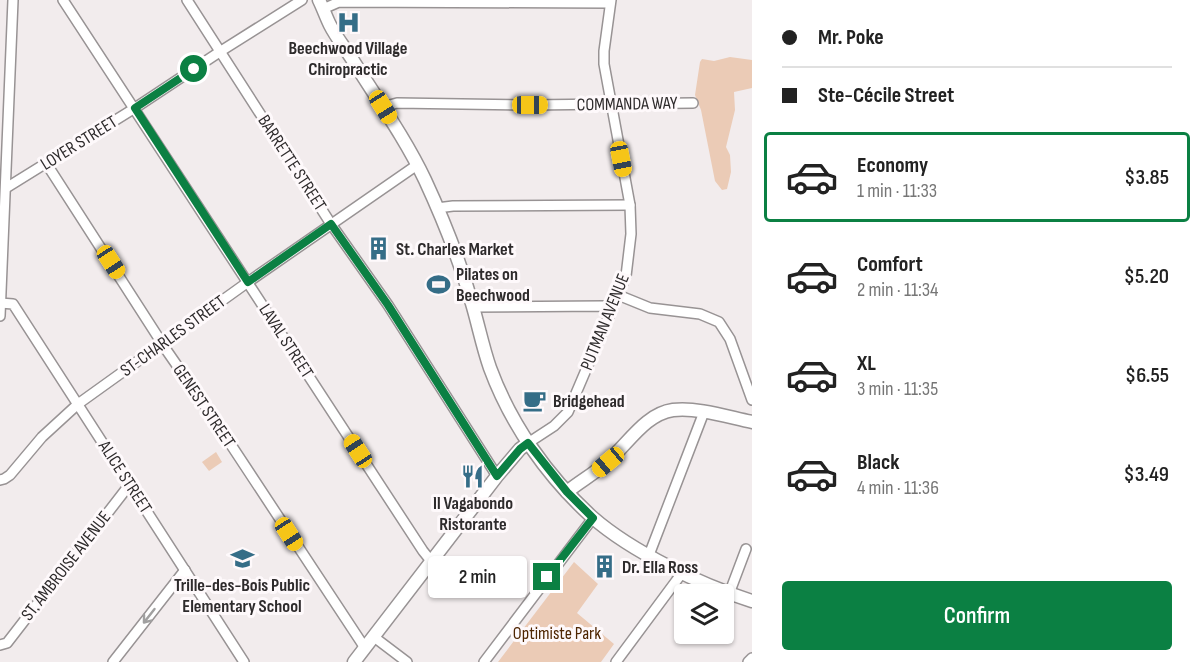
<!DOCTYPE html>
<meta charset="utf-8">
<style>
:root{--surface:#fff;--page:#f6f6f6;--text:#222;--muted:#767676;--line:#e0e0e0;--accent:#0b8043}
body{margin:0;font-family:"Sofia Sans Condensed",sans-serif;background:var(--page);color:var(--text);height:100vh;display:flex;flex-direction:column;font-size:22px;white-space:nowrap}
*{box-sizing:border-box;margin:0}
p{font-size:20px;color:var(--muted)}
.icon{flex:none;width:33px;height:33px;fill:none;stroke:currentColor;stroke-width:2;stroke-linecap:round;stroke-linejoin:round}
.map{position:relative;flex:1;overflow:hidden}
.drawer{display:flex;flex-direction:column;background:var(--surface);width:450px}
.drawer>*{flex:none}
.top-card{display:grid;align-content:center;height:132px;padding:0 30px;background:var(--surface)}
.controls{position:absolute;left:674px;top:584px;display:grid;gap:12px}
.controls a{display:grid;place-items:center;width:60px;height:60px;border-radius:6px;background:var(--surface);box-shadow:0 2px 4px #0004;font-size:30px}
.end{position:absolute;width:27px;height:27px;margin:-14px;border:8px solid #0b8043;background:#fff;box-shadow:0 0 0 3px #fff}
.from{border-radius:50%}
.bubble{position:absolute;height:42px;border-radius:6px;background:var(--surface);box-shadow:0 2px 4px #0004;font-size:20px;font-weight:600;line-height:42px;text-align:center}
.car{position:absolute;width:18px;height:36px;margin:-18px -9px;border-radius:8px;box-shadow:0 0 4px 2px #0007;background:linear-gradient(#f5c518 24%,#345 0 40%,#f5c518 0 76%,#345 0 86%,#f5c518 0)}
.top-card b{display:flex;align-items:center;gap:21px;height:57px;font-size:22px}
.top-card b+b{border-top:2px solid var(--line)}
.top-card i{width:15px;height:15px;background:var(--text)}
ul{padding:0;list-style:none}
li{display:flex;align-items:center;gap:18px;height:90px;margin:0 12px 9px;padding:0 18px;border:3px solid transparent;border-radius:6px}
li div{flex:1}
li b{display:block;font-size:22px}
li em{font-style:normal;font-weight:600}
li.active{border-color:var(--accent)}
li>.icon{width:54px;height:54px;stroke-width:1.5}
.button{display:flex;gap:12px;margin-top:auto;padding:12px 30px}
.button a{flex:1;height:69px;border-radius:6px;background:var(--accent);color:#fff;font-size:24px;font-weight:600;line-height:69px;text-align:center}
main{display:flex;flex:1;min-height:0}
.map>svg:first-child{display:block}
</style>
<main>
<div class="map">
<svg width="752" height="662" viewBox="0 0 752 662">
<rect width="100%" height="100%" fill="#f2eced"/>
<g fill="#ebcbb6">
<path d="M730,57L752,60V88L734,92L735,110L726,147L730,155L731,172L727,189L722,190L715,181L701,110L695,95L700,62L702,59L714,61Z"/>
<path d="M216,452L222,462L209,471L202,462Z"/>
<path d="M574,562L598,584L577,613L614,644L601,662H498Z"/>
</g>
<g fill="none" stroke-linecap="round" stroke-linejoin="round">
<defs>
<g id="street">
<path d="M63,0L423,551L431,561"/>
<path d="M187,0L331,224L388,305L497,476"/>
<path d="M323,9L339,2L610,3"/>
<path d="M383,107L397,103L530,105L693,103"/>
<path d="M46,163L167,351L212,416L365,648"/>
<path d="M6,188L135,108L221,51L302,0"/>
<path d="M437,208L453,206L630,205"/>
<path d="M618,295L650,308L700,314L719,322L730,339L752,400"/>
<path d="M0,303L13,304L244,662"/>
<path d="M473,307L604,306L611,309"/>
<path d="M0,316L13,0"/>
<path d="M528,443L554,426L568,412L626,276L631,234L630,205L604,64V51L611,0"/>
<path d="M0,480L4,479L10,475L42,437L78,404L248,282L417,165"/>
<path d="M649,555L704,412"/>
<path d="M729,594L746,549"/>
<path d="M374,637L407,662"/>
<path d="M0,645L7,643L130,484"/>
<path d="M113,662L185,570"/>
<path d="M484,662L593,518"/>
<path d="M616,662L682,573"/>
<path d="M748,662L752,658"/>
</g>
<g id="secondary">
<path d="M319,0C323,8 326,17 330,25C336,37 345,48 352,59C377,99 405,138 425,180C444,221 461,264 473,307C479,328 483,348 490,368C511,425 548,477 592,517C632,552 701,585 752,601"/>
<path d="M567,492C580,481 596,473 608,461C628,444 645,414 673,410C697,407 728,417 752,422"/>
<path d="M354,662L497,476L520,449L528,443"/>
</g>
</defs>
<use href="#street" stroke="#989394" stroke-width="12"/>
<use href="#secondary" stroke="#989394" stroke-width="15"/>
<use href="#street" stroke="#fff" stroke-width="9"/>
<use href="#secondary" stroke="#fff" stroke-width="12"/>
</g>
<defs><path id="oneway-shaft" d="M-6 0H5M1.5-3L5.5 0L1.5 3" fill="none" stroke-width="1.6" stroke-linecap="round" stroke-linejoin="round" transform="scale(1.5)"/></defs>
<use stroke="#a1a0a0" href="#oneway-shaft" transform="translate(149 616) rotate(128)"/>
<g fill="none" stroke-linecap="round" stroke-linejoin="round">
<path stroke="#0b8043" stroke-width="8" d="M194,69L135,108L248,282L331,224L388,305L497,476L520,449L528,443L567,492L593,518L547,577"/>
</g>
<defs>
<symbol id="hospital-bare" viewBox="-9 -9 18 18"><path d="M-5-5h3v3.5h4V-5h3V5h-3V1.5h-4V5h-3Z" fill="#356d87" stroke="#fef9fb" stroke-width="2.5" paint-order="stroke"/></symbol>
<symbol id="building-bare" viewBox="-9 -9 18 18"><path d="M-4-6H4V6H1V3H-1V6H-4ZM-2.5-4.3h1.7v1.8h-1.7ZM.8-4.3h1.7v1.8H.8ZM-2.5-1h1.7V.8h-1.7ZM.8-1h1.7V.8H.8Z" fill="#356d87" stroke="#fef9fb" stroke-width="2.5" paint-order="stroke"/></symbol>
<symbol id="stadium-bare" viewBox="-9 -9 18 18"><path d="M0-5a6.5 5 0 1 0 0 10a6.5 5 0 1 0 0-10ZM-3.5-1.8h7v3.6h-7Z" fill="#356d87" stroke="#fef9fb" stroke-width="2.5" paint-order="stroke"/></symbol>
<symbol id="cafe-bare" viewBox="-9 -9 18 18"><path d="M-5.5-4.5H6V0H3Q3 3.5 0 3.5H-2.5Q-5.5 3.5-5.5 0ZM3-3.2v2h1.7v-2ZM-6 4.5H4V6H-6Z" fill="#356d87" stroke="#fef9fb" stroke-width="2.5" paint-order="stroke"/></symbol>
<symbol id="restaurant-bare" viewBox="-9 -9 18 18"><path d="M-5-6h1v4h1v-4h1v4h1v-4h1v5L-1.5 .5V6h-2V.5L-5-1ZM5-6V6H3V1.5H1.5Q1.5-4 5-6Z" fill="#356d87" stroke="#fef9fb" stroke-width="2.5" paint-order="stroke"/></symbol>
<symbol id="school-bare" viewBox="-9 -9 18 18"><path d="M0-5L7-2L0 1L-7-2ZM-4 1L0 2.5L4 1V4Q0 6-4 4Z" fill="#356d87" stroke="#fef9fb" stroke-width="2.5" paint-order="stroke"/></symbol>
</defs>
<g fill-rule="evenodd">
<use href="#hospital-bare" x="332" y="6" width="33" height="33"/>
<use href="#building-bare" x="362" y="232" width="33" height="33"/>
<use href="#stadium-bare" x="422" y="268" width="33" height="33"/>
<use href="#cafe-bare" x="518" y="384" width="33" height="33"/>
<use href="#restaurant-bare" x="456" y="460" width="33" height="33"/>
<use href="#school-bare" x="226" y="542" width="33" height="33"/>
<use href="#building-bare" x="588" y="550" width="33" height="33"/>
</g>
<g text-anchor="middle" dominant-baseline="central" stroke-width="6" stroke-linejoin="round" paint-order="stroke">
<g font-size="18" font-weight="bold" fill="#2e2b2c" stroke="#fef9fb" text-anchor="start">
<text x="348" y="48" text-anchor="middle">Beechwood Village<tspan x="348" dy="21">Chiropractic</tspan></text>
<text x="396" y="249">St. Charles Market</text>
<text x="456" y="274">Pilates on<tspan x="456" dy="21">Beechwood</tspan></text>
<text x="553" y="401">Bridgehead</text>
<text x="473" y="503" text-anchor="middle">Il Vagabondo<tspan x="473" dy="21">Ristorante</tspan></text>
<text x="622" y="567">Dr. Ella Ross</text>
<text x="242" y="585" text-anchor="middle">Trille-des-Bois Public<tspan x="242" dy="21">Elementary School</tspan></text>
</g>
<g font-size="18" fill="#2e2b2c" stroke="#fef9fb">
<text transform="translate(627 104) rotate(-1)">COMMANDA WAY</text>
<text transform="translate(79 143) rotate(-32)">LOYER STREET</text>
<text transform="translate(292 163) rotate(57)">BARRETTE STREET</text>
<text transform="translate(605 322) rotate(-68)">PUTMAN AVENUE</text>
<text transform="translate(173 336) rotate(-36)">ST-CHARLES STREET</text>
<text transform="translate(286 341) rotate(57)">LAVAL STREET</text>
<text transform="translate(204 406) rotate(56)">GENEST STREET</text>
<text transform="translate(125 477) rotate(57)">ALICE STREET</text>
<text transform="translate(66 566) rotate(-52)">ST. AMBROISE AVENUE</text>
</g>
<g font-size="18" fill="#4e2501" stroke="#fef9fb">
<text x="557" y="633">Optimiste Park</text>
</g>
</g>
</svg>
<div class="controls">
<a><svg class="icon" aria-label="layers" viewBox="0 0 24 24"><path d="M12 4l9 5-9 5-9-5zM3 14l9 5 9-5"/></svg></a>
</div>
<i class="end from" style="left:194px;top:69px"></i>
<i class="end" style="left:547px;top:577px"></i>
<div class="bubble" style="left:428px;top:556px;width:99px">2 min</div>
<i class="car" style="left:530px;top:105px;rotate:90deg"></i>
<i class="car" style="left:383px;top:107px;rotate:148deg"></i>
<i class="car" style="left:621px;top:159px;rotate:169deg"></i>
<i class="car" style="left:111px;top:262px;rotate:147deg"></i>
<i class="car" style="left:358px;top:451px;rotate:327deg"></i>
<i class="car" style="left:608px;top:462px;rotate:230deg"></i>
<i class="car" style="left:289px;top:534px;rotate:147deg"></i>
</div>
<section class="drawer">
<div class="top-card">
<b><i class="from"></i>Mr. Poke</b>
<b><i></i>Ste-Cécile Street</b>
</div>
<ul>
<li class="active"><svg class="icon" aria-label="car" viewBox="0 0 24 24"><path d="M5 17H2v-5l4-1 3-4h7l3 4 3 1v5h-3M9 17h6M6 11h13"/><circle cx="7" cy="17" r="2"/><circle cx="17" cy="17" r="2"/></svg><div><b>Economy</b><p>1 min · 11:33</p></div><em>$3.85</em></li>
<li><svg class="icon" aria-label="car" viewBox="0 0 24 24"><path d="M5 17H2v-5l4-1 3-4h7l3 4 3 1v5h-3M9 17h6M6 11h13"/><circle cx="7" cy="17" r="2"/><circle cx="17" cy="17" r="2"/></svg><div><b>Comfort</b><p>2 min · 11:34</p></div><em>$5.20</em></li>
<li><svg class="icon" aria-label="car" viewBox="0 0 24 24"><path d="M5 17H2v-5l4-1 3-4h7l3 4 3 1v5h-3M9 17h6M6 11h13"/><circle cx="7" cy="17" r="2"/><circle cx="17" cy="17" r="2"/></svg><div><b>XL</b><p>3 min · 11:35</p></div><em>$6.55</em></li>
<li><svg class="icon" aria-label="car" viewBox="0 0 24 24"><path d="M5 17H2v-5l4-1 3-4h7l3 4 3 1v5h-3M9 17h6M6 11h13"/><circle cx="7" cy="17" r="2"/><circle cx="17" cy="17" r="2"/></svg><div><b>Black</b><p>4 min · 11:36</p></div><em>$3.49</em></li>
</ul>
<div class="button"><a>Confirm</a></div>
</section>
</main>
